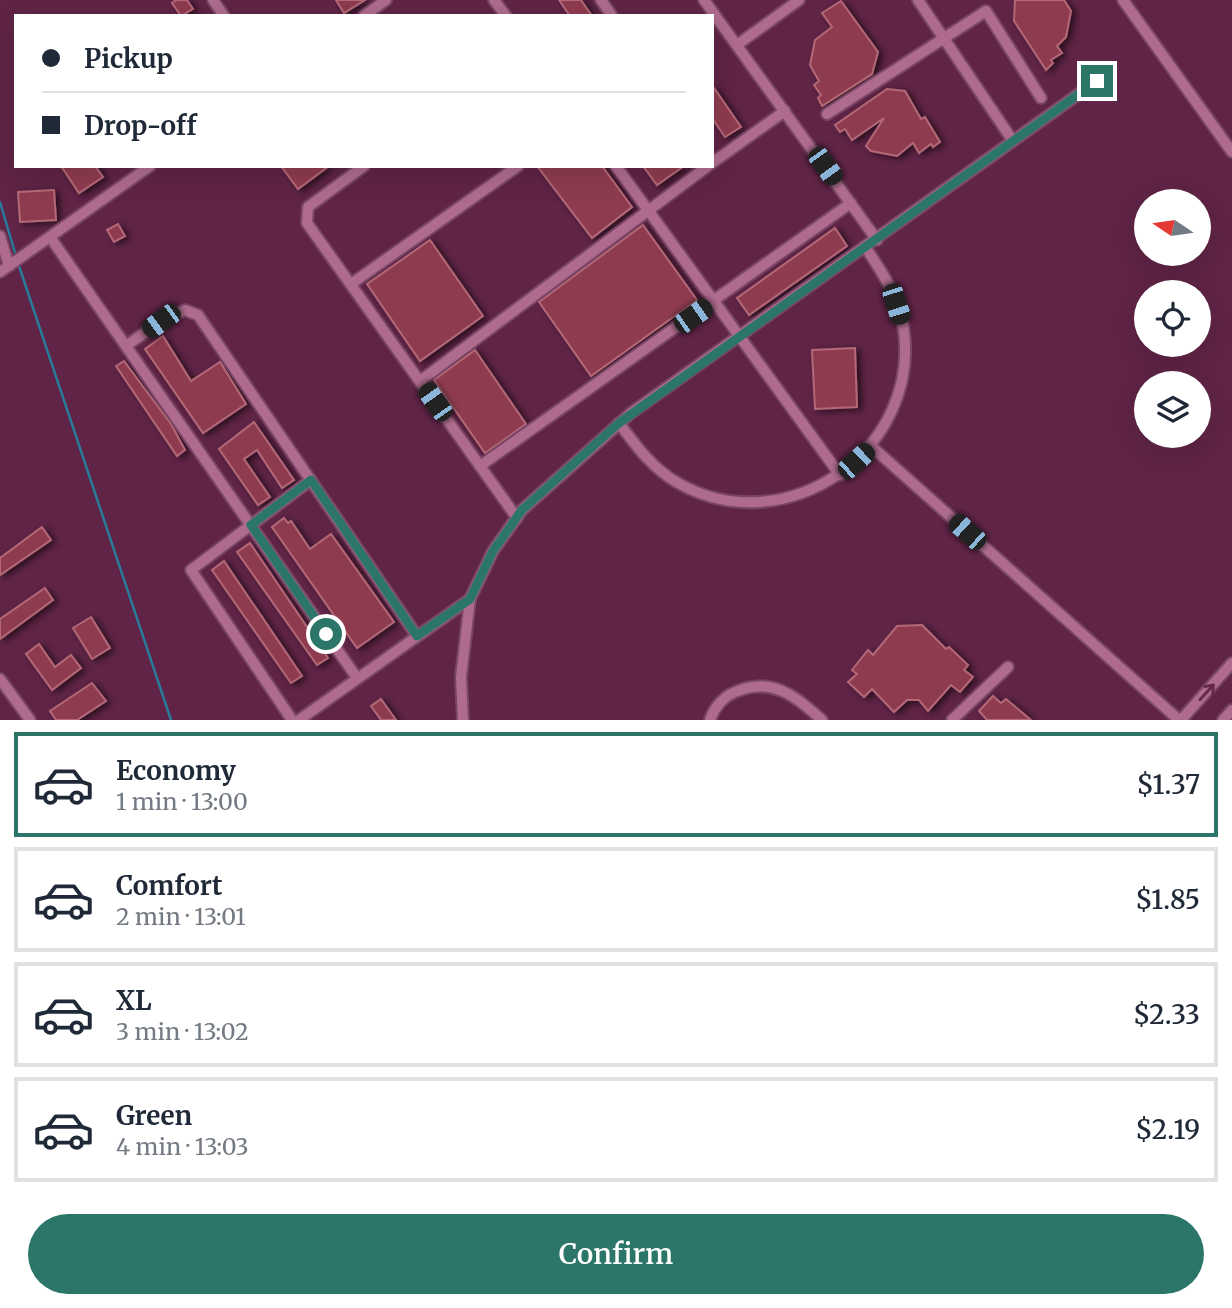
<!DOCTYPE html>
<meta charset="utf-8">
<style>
:root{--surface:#fff;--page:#f2f2f3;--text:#1f2937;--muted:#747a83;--line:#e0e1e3;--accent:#2b7668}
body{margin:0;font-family:Merriweather,serif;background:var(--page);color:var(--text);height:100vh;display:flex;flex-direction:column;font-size:26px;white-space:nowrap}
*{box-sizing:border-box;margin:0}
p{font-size:23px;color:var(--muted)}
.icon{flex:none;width:38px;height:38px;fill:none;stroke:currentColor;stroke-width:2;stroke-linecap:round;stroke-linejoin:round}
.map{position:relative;height:720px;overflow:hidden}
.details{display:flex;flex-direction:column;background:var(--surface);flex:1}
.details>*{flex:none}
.guide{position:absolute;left:14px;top:14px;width:700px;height:154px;border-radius:0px;box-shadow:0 7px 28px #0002;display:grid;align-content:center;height:154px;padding:0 28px;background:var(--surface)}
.needle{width:46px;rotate:283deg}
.buttons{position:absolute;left:1134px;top:189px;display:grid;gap:14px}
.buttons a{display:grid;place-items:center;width:77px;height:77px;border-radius:50%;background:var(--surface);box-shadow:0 7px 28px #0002;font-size:35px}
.end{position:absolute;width:32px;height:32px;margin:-16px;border:9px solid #2b7668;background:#fff;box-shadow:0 0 0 4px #fff}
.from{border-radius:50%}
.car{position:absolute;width:21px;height:42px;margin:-21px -10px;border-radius:9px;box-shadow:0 0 5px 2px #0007;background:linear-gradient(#222 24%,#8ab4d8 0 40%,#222 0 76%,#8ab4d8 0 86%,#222 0)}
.guide b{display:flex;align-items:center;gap:24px;height:66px;font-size:26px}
.guide b+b{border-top:2px solid var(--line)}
.guide i{width:18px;height:18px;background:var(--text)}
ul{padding:12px 0 0;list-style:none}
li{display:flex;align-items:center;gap:21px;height:105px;margin:0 14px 10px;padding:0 14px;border:4px solid var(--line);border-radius:0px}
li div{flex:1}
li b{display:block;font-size:26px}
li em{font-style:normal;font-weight:600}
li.on{border-color:var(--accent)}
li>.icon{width:63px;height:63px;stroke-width:1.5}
.primary-button{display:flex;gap:14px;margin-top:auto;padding:14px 28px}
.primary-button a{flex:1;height:80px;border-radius:42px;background:var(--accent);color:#fff;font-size:28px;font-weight:600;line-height:80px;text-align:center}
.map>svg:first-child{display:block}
</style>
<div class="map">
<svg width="1232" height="720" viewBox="0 0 1232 720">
<defs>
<filter id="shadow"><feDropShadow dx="4" dy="2" stdDeviation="3.5" flood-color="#0009"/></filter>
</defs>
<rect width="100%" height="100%" fill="#602446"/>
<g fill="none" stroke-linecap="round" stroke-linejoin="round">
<g stroke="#287a9a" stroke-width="2.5">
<path d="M0,202L16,256"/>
<path d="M18,263L171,720"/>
</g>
</g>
<g fill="#8e3b4f" stroke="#b36877" stroke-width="2" filter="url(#shadow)">
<path d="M176,0H187L193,9L181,16L172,3Z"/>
<path d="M336,0H365L344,13Z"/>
<path d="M559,0H581L592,16H570Z"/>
<path d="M1015,0H1064L1071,11L1066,37L1057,46L1062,53L1051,60L1053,63L1046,70L1014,21Z"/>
<path d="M841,1L878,52L872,74L822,106L818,98L821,95L814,85L819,81L810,65L815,40L832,27L822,13Z"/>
<path d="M712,85L741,127L725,137L712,118Z"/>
<path d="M887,89L905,91L921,119L925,117L940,142L933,147L931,144L919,153L913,143L897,156L871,151L866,146L884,118L852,140L845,129L840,132L835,125Z"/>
<path d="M61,166H95L103,177L79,193Z"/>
<path d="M281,166H329L298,189Z"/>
<path d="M537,166H602L632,207L592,238Z"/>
<path d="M643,166H684L657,185Z"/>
<path d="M54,190L56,220L20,222L18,192Z"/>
<path d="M118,224L125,236L114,242L107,230Z"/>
<path d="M643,225L697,300L591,376L539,302Z"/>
<path d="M835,228L847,246L749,315L737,298Z"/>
<path d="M430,240L483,316L420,361L367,284Z"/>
<path d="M163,336L191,381L220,362L246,404L203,433L145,349Z"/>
<path d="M855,348L857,407L815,409L812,350Z"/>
<path d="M475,350L526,424L485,453L434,380Z"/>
<path d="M124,361L171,424L185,450L177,456L116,366Z"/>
<path d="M254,422L294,480L282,488L257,450L244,459L270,497L258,505L219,449Z"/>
<path d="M284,518L288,523L291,521L310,549L331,534L394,622L357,648L272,527Z"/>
<path d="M42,527L51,540L0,575V558Z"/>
<path d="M250,543L328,658L317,665L237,552Z"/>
<path d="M224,561L302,676L291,683L212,570Z"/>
<path d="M45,588L53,600L0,639V619Z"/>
<path d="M91,617L110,648L92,659L73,628Z"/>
<path d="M922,625L946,649L949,647L968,665L964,670L973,677L960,692L951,685L928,711L919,700H907L894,712L872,689L864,697L848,682L857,674L852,670L868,650L873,655L897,626Z"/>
<path d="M39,644L55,667L71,655L81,668L52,690L26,654Z"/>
<path d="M92,683L106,701L77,720H56L50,711Z"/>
<path d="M993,696L1001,703L1006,699L1031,720H987L979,711Z"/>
<path d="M381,699L396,720H381L371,706Z"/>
</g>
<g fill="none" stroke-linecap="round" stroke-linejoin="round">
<defs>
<g id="minor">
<path d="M213,0L224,16"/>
<path d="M494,0L506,16"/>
<path d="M601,0L612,16"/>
<path d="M704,0L877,240"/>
<path d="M918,0L1013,141"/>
<path d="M1123,0L1232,152"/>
<path d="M364,16L386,0"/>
<path d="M737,45L799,0"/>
<path d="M827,114L986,11L1041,98"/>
<path d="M712,163L785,111"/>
<path d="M364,166L308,207L307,223L517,518"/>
<path d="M616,166L840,475"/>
<path d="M0,236L9,266"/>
<path d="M50,237L357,678"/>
<path d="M0,272L150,166"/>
<path d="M351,284L518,166"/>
<path d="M126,346L161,321L185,310L198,315L417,636"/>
<path d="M420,381L708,166"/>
<path d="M619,423C636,446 653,469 678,483C787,545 924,448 903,325C898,296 882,272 866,248"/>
<path d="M871,446L1179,720"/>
<path d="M480,466L851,203"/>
<path d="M0,679L30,720"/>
<path d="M292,720L191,570L311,480"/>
<path d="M299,720L470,599"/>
<path d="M463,720L461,677L470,599L493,551L522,510L631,413L1097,81"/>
<path d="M710,720C714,708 723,697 735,692C772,676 795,696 822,720"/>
<path d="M952,720L1008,667"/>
<path d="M1181,720L1232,663"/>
<path d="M1223,720L1232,710"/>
</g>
</defs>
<use href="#minor" stroke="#794564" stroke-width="14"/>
<use href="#minor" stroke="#ae6b8e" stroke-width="10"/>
</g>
<defs><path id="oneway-shaft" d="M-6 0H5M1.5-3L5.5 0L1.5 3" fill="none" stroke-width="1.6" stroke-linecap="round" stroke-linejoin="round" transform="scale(1.75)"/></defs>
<use stroke="#64284a" href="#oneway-shaft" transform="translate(1207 692) rotate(-48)"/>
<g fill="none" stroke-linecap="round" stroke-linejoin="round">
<path stroke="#2b7668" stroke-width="9" d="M326,634L251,525L311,480L417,636L470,599L493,551L522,510L619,423L1097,81"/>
</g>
</svg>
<div class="buttons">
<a><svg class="needle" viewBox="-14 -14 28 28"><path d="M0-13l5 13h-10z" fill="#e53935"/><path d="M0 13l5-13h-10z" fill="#747a83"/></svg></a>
<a><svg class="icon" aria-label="locate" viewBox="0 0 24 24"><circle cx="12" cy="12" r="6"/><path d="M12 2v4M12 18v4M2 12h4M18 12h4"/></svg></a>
<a><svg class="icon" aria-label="layers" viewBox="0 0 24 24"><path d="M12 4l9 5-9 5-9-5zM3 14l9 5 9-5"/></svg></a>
</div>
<i class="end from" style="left:326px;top:634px"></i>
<i class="end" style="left:1097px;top:81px"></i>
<i class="car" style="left:825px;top:166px;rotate:144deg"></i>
<i class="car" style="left:896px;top:304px;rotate:162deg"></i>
<i class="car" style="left:693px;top:316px;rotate:55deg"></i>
<i class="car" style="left:161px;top:321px;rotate:234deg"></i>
<i class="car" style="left:435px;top:402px;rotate:325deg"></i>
<i class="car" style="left:856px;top:461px;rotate:47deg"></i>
<i class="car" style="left:967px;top:532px;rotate:312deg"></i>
<div class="guide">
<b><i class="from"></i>Pickup</b>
<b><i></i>Drop-off</b>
</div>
</div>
<section class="details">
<ul>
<li class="on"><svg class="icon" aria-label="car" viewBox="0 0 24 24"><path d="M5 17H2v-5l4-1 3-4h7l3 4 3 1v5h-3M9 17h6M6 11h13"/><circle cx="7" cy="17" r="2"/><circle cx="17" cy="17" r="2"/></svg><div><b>Economy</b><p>1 min · 13:00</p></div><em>$1.37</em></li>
<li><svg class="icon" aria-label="car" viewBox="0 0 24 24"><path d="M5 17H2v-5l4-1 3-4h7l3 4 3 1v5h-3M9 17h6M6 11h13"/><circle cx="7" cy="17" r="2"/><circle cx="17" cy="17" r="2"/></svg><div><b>Comfort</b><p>2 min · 13:01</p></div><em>$1.85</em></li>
<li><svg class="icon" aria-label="car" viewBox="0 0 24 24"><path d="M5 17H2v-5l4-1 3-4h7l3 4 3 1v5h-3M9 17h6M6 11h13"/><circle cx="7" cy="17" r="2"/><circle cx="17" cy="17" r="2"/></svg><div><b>XL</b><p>3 min · 13:02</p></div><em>$2.33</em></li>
<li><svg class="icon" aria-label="car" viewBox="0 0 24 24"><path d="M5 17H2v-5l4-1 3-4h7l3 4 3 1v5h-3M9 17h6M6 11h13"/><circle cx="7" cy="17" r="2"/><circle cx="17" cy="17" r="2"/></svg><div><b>Green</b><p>4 min · 13:03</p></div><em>$2.19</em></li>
</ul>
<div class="primary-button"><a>Confirm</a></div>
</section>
